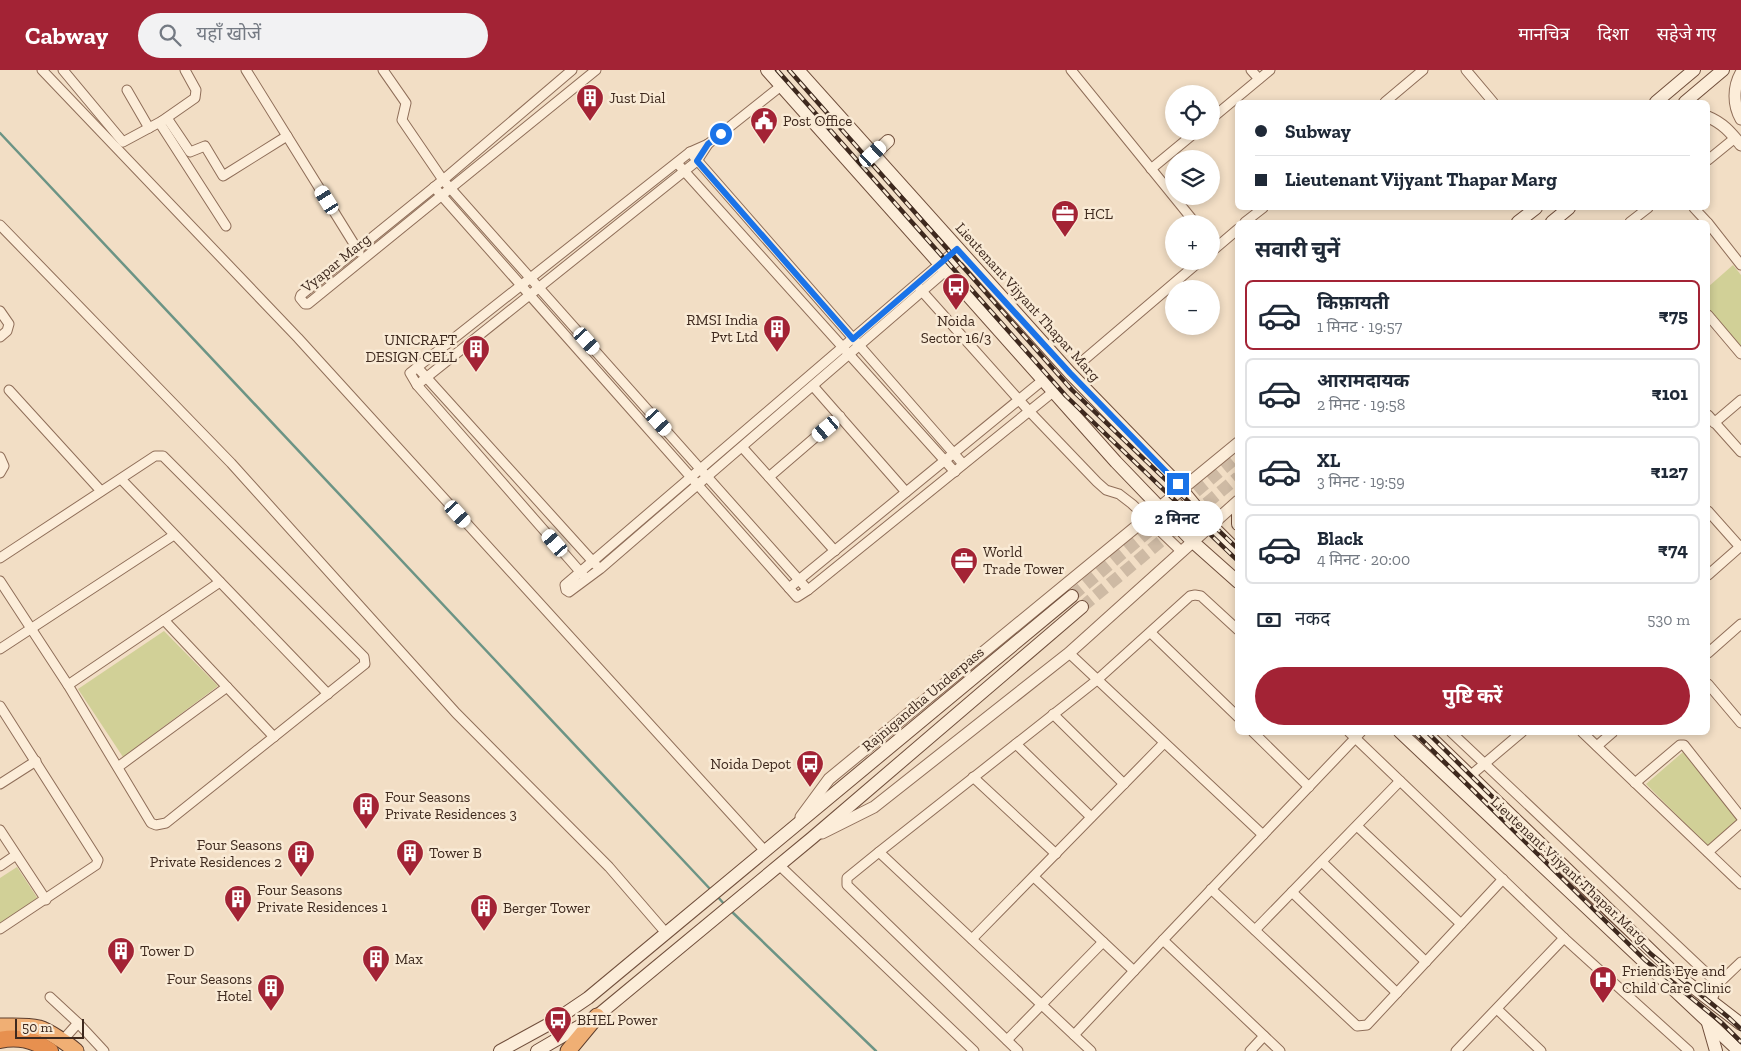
<!DOCTYPE html>
<html lang="hi">
<meta charset="utf-8">
<style>
:root{--surface:#fff;--page:#f2f2f3;--text:#1f2937;--muted:#747a83;--line:#e0e1e3;--accent:#a32335}
body{margin:0;font-family:"Zilla Slab","Noto Sans Devanagari",serif;background:var(--page);color:var(--text);height:100vh;display:flex;flex-direction:column;font-size:19px;white-space:nowrap}
*{box-sizing:border-box;margin:0}
p{font-size:16px;color:var(--muted)}
.icon{flex:none;width:28px;height:28px;fill:none;stroke:currentColor;stroke-width:2;stroke-linecap:round;stroke-linejoin:round}
.map{position:relative;flex:1;overflow:hidden}
.drawer{position:absolute;left:1235px;top:150px;width:475px;height:515px;display:flex;flex-direction:column;background:var(--surface);border-radius:8px;box-shadow:0 2px 8px #0003}
.drawer>*{flex:none}
.top-card{position:absolute;left:1235px;top:30px;width:475px;height:110px;border-radius:8px;box-shadow:0 2px 8px #0003;display:grid;align-content:center;height:110px;padding:0 20px;background:var(--surface)}
.tools{position:absolute;left:1165px;top:15px;display:grid;gap:10px}
.tools a{display:grid;place-items:center;width:55px;height:55px;border-radius:50%;background:var(--surface);box-shadow:0 2px 8px #0003;font-size:25px}
.scale{position:absolute;left:15px;bottom:12px;width:69px;box-sizing:border-box;padding-left:5px;border:2px solid #3e291e;border-top:0;font-size:14px;line-height:18px;white-space:nowrap;color:#3e291e;-webkit-text-stroke:4px #f9ead5;paint-order:stroke}
.end{position:absolute;width:22px;height:22px;margin:-11px;border:6px solid #1a73e8;background:#fff;box-shadow:0 0 0 2px #fff}
.from{border-radius:50%}
.bubble{position:absolute;height:35px;border-radius:18px;background:var(--surface);box-shadow:0 2px 8px #0003;font-size:16px;font-weight:700;line-height:35px;text-align:center}
.car{position:absolute;width:15px;height:30px;margin:-15px -8px;border-radius:6px;box-shadow:0 0 4px 1px #0007;background:linear-gradient(#fff 24%,#345 0 40%,#fff 0 76%,#345 0 86%,#fff 0)}
.top-card b{display:flex;align-items:center;gap:18px;height:48px;font-size:19px}
.top-card b+b{border-top:1px solid var(--line)}
.top-card i{width:12px;height:12px;background:var(--text)}
ul{padding:0;list-style:none}
li{display:flex;align-items:center;gap:15px;height:70px;margin:0 10px 8px;padding:0 10px;border:2px solid var(--line);border-radius:8px}
li div{flex:1}
li b{display:block;font-size:19px}
li em{font-style:normal;font-weight:700}
li.on{border-color:var(--accent)}
li>.icon{width:45px;height:45px;stroke-width:1.5}
h2{padding:0 20px;font-size:22px;line-height:60px}
.pay{display:flex;align-items:center;gap:12px;height:55px;padding:0 20px;font-size:19px}
.pay p{margin-inline-start:auto}
.primary-button{display:flex;gap:10px;margin-top:auto;padding:10px 20px}
.primary-button a{flex:1;height:58px;border-radius:30px;background:var(--accent);color:#fff;font-size:20px;font-weight:700;line-height:58px;text-align:center}
header{display:flex;align-items:center;gap:30px;box-sizing:border-box;height:70px;padding:0 25px;background:var(--accent);color:#fff}
header strong{font-size:24px}
nav{display:flex;gap:28px;margin-inline-start:auto;font-size:18px}
.search{width:350px;height:45px;background:var(--page);display:flex;align-items:center;gap:12px;box-sizing:border-box;padding:0 18px;border-radius:28px;color:var(--muted);font-size:19px}
.map>svg:first-child{display:block}
</style>
<header>
<strong>Cabway</strong>
<div class="search"><svg class="icon" aria-label="search" viewBox="0 0 24 24"><circle cx="10" cy="10" r="6"/><path d="M15 15l6 6"/></svg>यहाँ खोजें</div>
<nav><a>मानचित्र</a><a>दिशा</a><a>सहेजे गए</a></nav>
</header>
<div class="map">
<svg width="1741" height="981" viewBox="0 0 1741 981">
<rect width="100%" height="100%" fill="#f2dec5"/>
<g fill="#d1d097">
<path d="M1733,195L1741,205V278L1708,238V217Z"/>
<path d="M164,561L218,616L123,687L78,619Z"/>
<path d="M1683,682L1740,752L1709,778L1646,714Z"/>
<path d="M17,797L38,829L0,854V808Z"/>
</g>
<g fill="none" stroke-linecap="round" stroke-linejoin="round">
<g stroke="#6c9485" stroke-width="2.5">
<path d="M0,63L711,820"/>
<path d="M717,826L725,835"/>
<path d="M730,840L876,981"/>
</g>
<g stroke="#cebaa4" stroke-width="12" stroke-dasharray="12 6" stroke-linecap="butt">
<path d="M1072,526L1238,386"/>
<path d="M1082,537L1238,407"/>
</g>
<defs>
<g id="minor">
<path d="M42,0L298,268L765,781"/>
<path d="M63,0L123,72L162,51"/>
<path d="M185,0L196,20L195,28L162,51L161,55L226,156"/>
<path d="M246,0L359,182"/>
<path d="M383,0L406,33L402,50L443,110L808,520"/>
<path d="M572,0L443,110L301,225L300,228L305,234H308L596,0"/>
<path d="M1071,0L1196,154"/>
<path d="M1251,0L1259,9"/>
<path d="M1466,0L1493,32"/>
<path d="M127,20L149,58"/>
<path d="M1385,32L1423,0"/>
<path d="M167,48L190,82L205,76L223,106L287,66"/>
<path d="M1211,49L1270,0"/>
<path d="M690,82L963,394"/>
<path d="M1708,90L1735,68"/>
<path d="M677,93L955,402"/>
<path d="M1151,99L1197,61"/>
<path d="M434,117L797,527L808,520L1053,322"/>
<path d="M1694,138L1707,152"/>
<path d="M1245,152L1263,138"/>
<path d="M1630,152L1648,138"/>
<path d="M1708,153L1741,195"/>
<path d="M0,155L231,393L456,643L609,797L666,863"/>
<path d="M957,179L565,515L566,520L569,522L600,499L964,185"/>
<path d="M1211,182L1238,159"/>
<path d="M920,219L1029,341L1097,412L1106,420L1119,424L1132,434L1182,482"/>
<path d="M0,241L9,254L7,261L0,267"/>
<path d="M1708,245L1741,284"/>
<path d="M1085,289L1200,191"/>
<path d="M417,297L596,495"/>
<path d="M417,315L697,91L708,74"/>
<path d="M813,316L906,422"/>
<path d="M9,320L101,421"/>
<path d="M1708,345L1741,382"/>
<path d="M1714,353L1741,330"/>
<path d="M742,377L835,481"/>
<path d="M0,387L4,396L0,403"/>
<path d="M769,407L840,346"/>
<path d="M121,409L328,624"/>
<path d="M1708,441L1740,477"/>
<path d="M0,488L155,386H163L364,587L365,594L166,753L156,755L151,753L68,615L0,511"/>
<path d="M583,505L417,315L410,303L690,82L708,74L781,16"/>
<path d="M1708,505L1741,476"/>
<path d="M789,518L1043,310"/>
<path d="M164,550L274,667"/>
<path d="M1151,563L1238,647"/>
<path d="M0,579L174,465"/>
<path d="M1069,583L1263,765"/>
<path d="M1708,583L1741,554"/>
<path d="M1708,614L1741,653"/>
<path d="M68,615L220,512"/>
<path d="M0,636L98,790L96,795L0,859"/>
<path d="M1053,644L1124,714"/>
<path d="M1253,662L1309,717"/>
<path d="M1349,662L1564,868L1689,981"/>
<path d="M1451,662L1718,914L1712,930"/>
<path d="M1582,662L1741,814"/>
<path d="M1016,674L1091,747"/>
<path d="M1597,676L1613,662"/>
<path d="M118,697L227,617"/>
<path d="M1470,706L1522,662"/>
<path d="M973,707L1056,784"/>
<path d="M1635,713L1680,675H1684L1741,747"/>
<path d="M0,714L36,691"/>
<path d="M1357,756L1461,854"/>
<path d="M0,760L46,830"/>
<path d="M879,782L1091,981"/>
<path d="M1708,782L1741,753"/>
<path d="M1322,792L1426,892"/>
<path d="M779,795L974,981"/>
<path d="M0,796L16,785"/>
<path d="M1034,807L1134,901"/>
<path d="M1211,819L1357,956L1367,955L1503,809"/>
<path d="M1292,822L1397,923"/>
<path d="M1255,860L1400,711"/>
<path d="M972,869L1164,673"/>
<path d="M1163,870L1280,981"/>
<path d="M1718,914L1741,892"/>
<path d="M50,927L78,953"/>
<path d="M1497,939L1541,981"/>
<path d="M1074,965L1163,870L1361,662"/>
<path d="M1007,970L1103,872"/>
<path d="M62,971L78,953L104,981"/>
<path d="M1018,981L847,815V808L879,782L1097,610L1190,526L1195,525L1201,526L1238,560"/>
<path d="M1250,981L1264,966"/>
<path d="M1456,981L1564,868"/>
</g>
<g id="tertiary">
<path d="M1741,3C1733,17 1733,35 1741,49"/>
<path d="M1708,47C1723,53 1731,63 1741,75"/>
<path d="M801,747L829,709L1238,373"/>
<path d="M822,763L874,737L1069,583L1238,431"/>
</g>
<g id="secondary">
<path d="M767,0L1116,392L1193,472L1238,512"/>
<path d="M798,0L1070,303L1173,409L1211,455L1238,482"/>
<path d="M1656,32L1694,0"/>
<path d="M1685,32L1723,0"/>
<path d="M873,85L888,71"/>
<path d="M1518,152L1536,138"/>
<path d="M1552,152L1569,138"/>
<path d="M1238,438V454"/>
<path d="M1400,662L1739,981"/>
<path d="M1425,662L1672,901L1741,954"/>
<path d="M1708,953L1716,981"/>
<path d="M500,981L551,953L588,928L1072,526"/>
<path d="M537,981L597,946L812,768L1082,537"/>
</g>
<g id="trunk">
<path d="M0,956C13,956 27,955 39,958C49,961 68,974 76,981"/>
<path d="M568,981L597,946"/>
</g>
<path id="motorway" d="M0,970C19,966 35,970 50,981"/>
</defs>
<use href="#minor" stroke="#8f6e59" stroke-width="11"/>
<use href="#tertiary" stroke="#8f6e59" stroke-width="13"/>
<use href="#secondary" stroke="#714f3c" stroke-width="14"/>
<use href="#trunk" stroke="#5c3d2d" stroke-width="17"/>
<use href="#motorway" stroke="#5c3d2d" stroke-width="18"/>
<use href="#minor" stroke="#fcedd9" stroke-width="9"/>
<use href="#tertiary" stroke="#fcedd9" stroke-width="11"/>
<use href="#secondary" stroke="#fcedd9" stroke-width="12"/>
<use href="#trunk" stroke="#f0af74" stroke-width="15"/>
<use href="#motorway" stroke="#e7904f" stroke-width="16"/>
<defs>
<g id="rail">
<path d="M777,0L1066,326L1238,491"/>
<path d="M789,0L1072,320L1238,479"/>
<path d="M1414,662L1645,890L1722,953L1741,972"/>
<path d="M1427,662L1651,884L1728,947L1741,959"/>
</g>
</defs>
<use href="#rail" stroke="#3e291e" stroke-width="4.5"/>
<use href="#rail" stroke="#f9ead5" stroke-width="2.5" stroke-dasharray="8" stroke-linecap="butt"/>
</g>
<g fill="none" stroke-linecap="round" stroke-linejoin="round">
<path stroke="#1a73e8" stroke-width="6" d="M721,64L708,74L697,91L853,269L957,179L1070,303L1178,414"/>
</g>
<defs>
<symbol id="building-pin" viewBox="-11 -11 22 30"><path d="M0 17L-7.5 6A9.5 9.5 0 1 1 7.5 6Z" fill="#a32335" stroke="#f9ead5"/><path d="M-4-6H4V6H1V3H-1V6H-4ZM-2.5-4.3h1.7v1.8h-1.7ZM.8-4.3h1.7v1.8H.8ZM-2.5-1h1.7V.8h-1.7ZM.8-1h1.7V.8H.8Z" fill="#fff"/></symbol>
<symbol id="civic-pin" viewBox="-11 -11 22 30"><path d="M0 17L-7.5 6A9.5 9.5 0 1 1 7.5 6Z" fill="#a32335" stroke="#f9ead5"/><path d="M-.6-6.5H3V-4.5H.6V-3L4-1V1h2V6H-6V1h2V-1L-.6-3ZM-1.2 2.5V6h2.4V2.5Z" fill="#fff"/></symbol>
<symbol id="office-pin" viewBox="-11 -11 22 30"><path d="M0 17L-7.5 6A9.5 9.5 0 1 1 7.5 6Z" fill="#a32335" stroke="#f9ead5"/><path d="M-6-3h4V-5.5h4V-3h4V5H-6ZM-1-4.5V-3h2v-1.5ZM-6 0V1H6V0Z" fill="#fff"/></symbol>
<symbol id="bus-pin" viewBox="-11 -11 22 30"><path d="M0 17L-7.5 6A9.5 9.5 0 1 1 7.5 6Z" fill="#a32335" stroke="#f9ead5"/><path d="M-5-6H5V4H4V6H2V4H-2V6H-4V4H-5ZM-3.5-4V0h7V-4ZM-3.5 1.2v1.5H-2V1.2ZM2 1.2v1.5H3.5V1.2Z" fill="#fff"/></symbol>
<symbol id="hospital-pin" viewBox="-11 -11 22 30"><path d="M0 17L-7.5 6A9.5 9.5 0 1 1 7.5 6Z" fill="#a32335" stroke="#f9ead5"/><path d="M-5-5h3v3.5h4V-5h3V5h-3V1.5h-4V5h-3Z" fill="#fff"/></symbol>
</defs>
<g fill-rule="evenodd">
<use href="#building-pin" x="574" y="12" width="32" height="43"/>
<use href="#civic-pin" x="748" y="35" width="32" height="43"/>
<use href="#office-pin" x="1049" y="128" width="32" height="43"/>
<use href="#bus-pin" x="940" y="201" width="32" height="43"/>
<use href="#building-pin" x="761" y="243" width="32" height="43"/>
<use href="#building-pin" x="460" y="263" width="32" height="43"/>
<use href="#office-pin" x="948" y="475" width="32" height="43"/>
<use href="#bus-pin" x="794" y="678" width="32" height="43"/>
<use href="#building-pin" x="350" y="720" width="32" height="43"/>
<use href="#building-pin" x="394" y="767" width="32" height="43"/>
<use href="#building-pin" x="285" y="768" width="32" height="43"/>
<use href="#building-pin" x="222" y="813" width="32" height="43"/>
<use href="#building-pin" x="468" y="822" width="32" height="43"/>
<use href="#building-pin" x="105" y="865" width="32" height="43"/>
<use href="#building-pin" x="360" y="873" width="32" height="43"/>
<use href="#hospital-pin" x="1587" y="894" width="32" height="43"/>
<use href="#building-pin" x="255" y="902" width="32" height="43"/>
<use href="#bus-pin" x="542" y="934" width="32" height="43"/>
</g>
<g text-anchor="middle" dominant-baseline="central" stroke-width="5" stroke-linejoin="round" paint-order="stroke">
<g font-size="15" fill="#3e291e" stroke="#f9ead5" text-anchor="start">
<text x="609" y="28">Just Dial</text>
<text x="783" y="51">Post Office</text>
<text x="1084" y="144">HCL</text>
<text x="758" y="250" text-anchor="end">RMSI India<tspan x="758" dy="17">Pvt Ltd</tspan></text>
<text x="956" y="251" text-anchor="middle">Noida<tspan x="956" dy="17">Sector 16/3</tspan></text>
<text x="457" y="270" text-anchor="end">UNICRAFT<tspan x="457" dy="17">DESIGN CELL</tspan></text>
<text x="983" y="482">World<tspan x="983" dy="17">Trade Tower</tspan></text>
<text x="791" y="694" text-anchor="end">Noida Depot</text>
<text x="385" y="727">Four Seasons<tspan x="385" dy="17">Private Residences 3</tspan></text>
<text x="282" y="775" text-anchor="end">Four Seasons<tspan x="282" dy="17">Private Residences 2</tspan></text>
<text x="429" y="783">Tower B</text>
<text x="257" y="820">Four Seasons<tspan x="257" dy="17">Private Residences 1</tspan></text>
<text x="503" y="838">Berger Tower</text>
<text x="140" y="881">Tower D</text>
<text x="395" y="889">Max</text>
<text x="1622" y="901">Friends Eye and<tspan x="1622" dy="17">Child Care Clinic</tspan></text>
<text x="252" y="909" text-anchor="end">Four Seasons<tspan x="252" dy="17">Hotel</tspan></text>
<text x="577" y="950">BHEL Power</text>
</g>
<g font-size="15" fill="#3e291e" stroke="#f9ead5">
<text transform="translate(336 193) rotate(-39)">Vyapar Marg</text>
<text transform="translate(1028 232) rotate(48)">Lieutenant Vijyant Thapar Marg</text>
<text transform="translate(923 629) rotate(-40)">Rajnigandha Underpass</text>
<text transform="translate(1569 800) rotate(43)">Lieutenant Vijyant Thapar Marg</text>
</g>
</g>
</svg>
<div class="tools">
<a><svg class="icon" aria-label="locate" viewBox="0 0 24 24"><circle cx="12" cy="12" r="6"/><path d="M12 2v4M12 18v4M2 12h4M18 12h4"/></svg></a>
<a><svg class="icon" aria-label="layers" viewBox="0 0 24 24"><path d="M12 4l9 5-9 5-9-5zM3 14l9 5 9-5"/></svg></a>
<a>+</a>
<a>−</a>
</div>
<div class="scale">50 m</div>
<i class="end from" style="left:721px;top:64px"></i>
<i class="end" style="left:1178px;top:414px"></i>
<div class="bubble" style="left:1131px;top:431px;width:92px">2 मिनट</div>
<i class="car" style="left:873px;top:84px;rotate:48deg"></i>
<i class="car" style="left:327px;top:130px;rotate:328deg"></i>
<i class="car" style="left:587px;top:271px;rotate:138deg"></i>
<i class="car" style="left:659px;top:352px;rotate:138deg"></i>
<i class="car" style="left:826px;top:359px;rotate:230deg"></i>
<i class="car" style="left:458px;top:444px;rotate:138deg"></i>
<i class="car" style="left:555px;top:473px;rotate:319deg"></i>
<div class="top-card">
<b><i class="from"></i>Subway</b>
<b><i></i>Lieutenant Vijyant Thapar Marg</b>
</div>
<section class="drawer">
<h2>सवारी चुनें</h2>
<ul>
<li class="on"><svg class="icon" aria-label="car" viewBox="0 0 24 24"><path d="M5 17H2v-5l4-1 3-4h7l3 4 3 1v5h-3M9 17h6M6 11h13"/><circle cx="7" cy="17" r="2"/><circle cx="17" cy="17" r="2"/></svg><div><b>किफ़ायती</b><p>1 मिनट · 19:57</p></div><em>₹75</em></li>
<li><svg class="icon" aria-label="car" viewBox="0 0 24 24"><path d="M5 17H2v-5l4-1 3-4h7l3 4 3 1v5h-3M9 17h6M6 11h13"/><circle cx="7" cy="17" r="2"/><circle cx="17" cy="17" r="2"/></svg><div><b>आरामदायक</b><p>2 मिनट · 19:58</p></div><em>₹101</em></li>
<li><svg class="icon" aria-label="car" viewBox="0 0 24 24"><path d="M5 17H2v-5l4-1 3-4h7l3 4 3 1v5h-3M9 17h6M6 11h13"/><circle cx="7" cy="17" r="2"/><circle cx="17" cy="17" r="2"/></svg><div><b>XL</b><p>3 मिनट · 19:59</p></div><em>₹127</em></li>
<li><svg class="icon" aria-label="car" viewBox="0 0 24 24"><path d="M5 17H2v-5l4-1 3-4h7l3 4 3 1v5h-3M9 17h6M6 11h13"/><circle cx="7" cy="17" r="2"/><circle cx="17" cy="17" r="2"/></svg><div><b>Black</b><p>4 मिनट · 20:00</p></div><em>₹74</em></li>
</ul>
<div class="pay"><svg class="icon" aria-label="cash" viewBox="0 0 24 24"><path d="M3 7h18v10H3z"/><circle cx="12" cy="12" r="2"/></svg>नकद<p>530 m</p></div>
<div class="primary-button"><a>पुष्टि करें</a></div>
</section>
</div>
